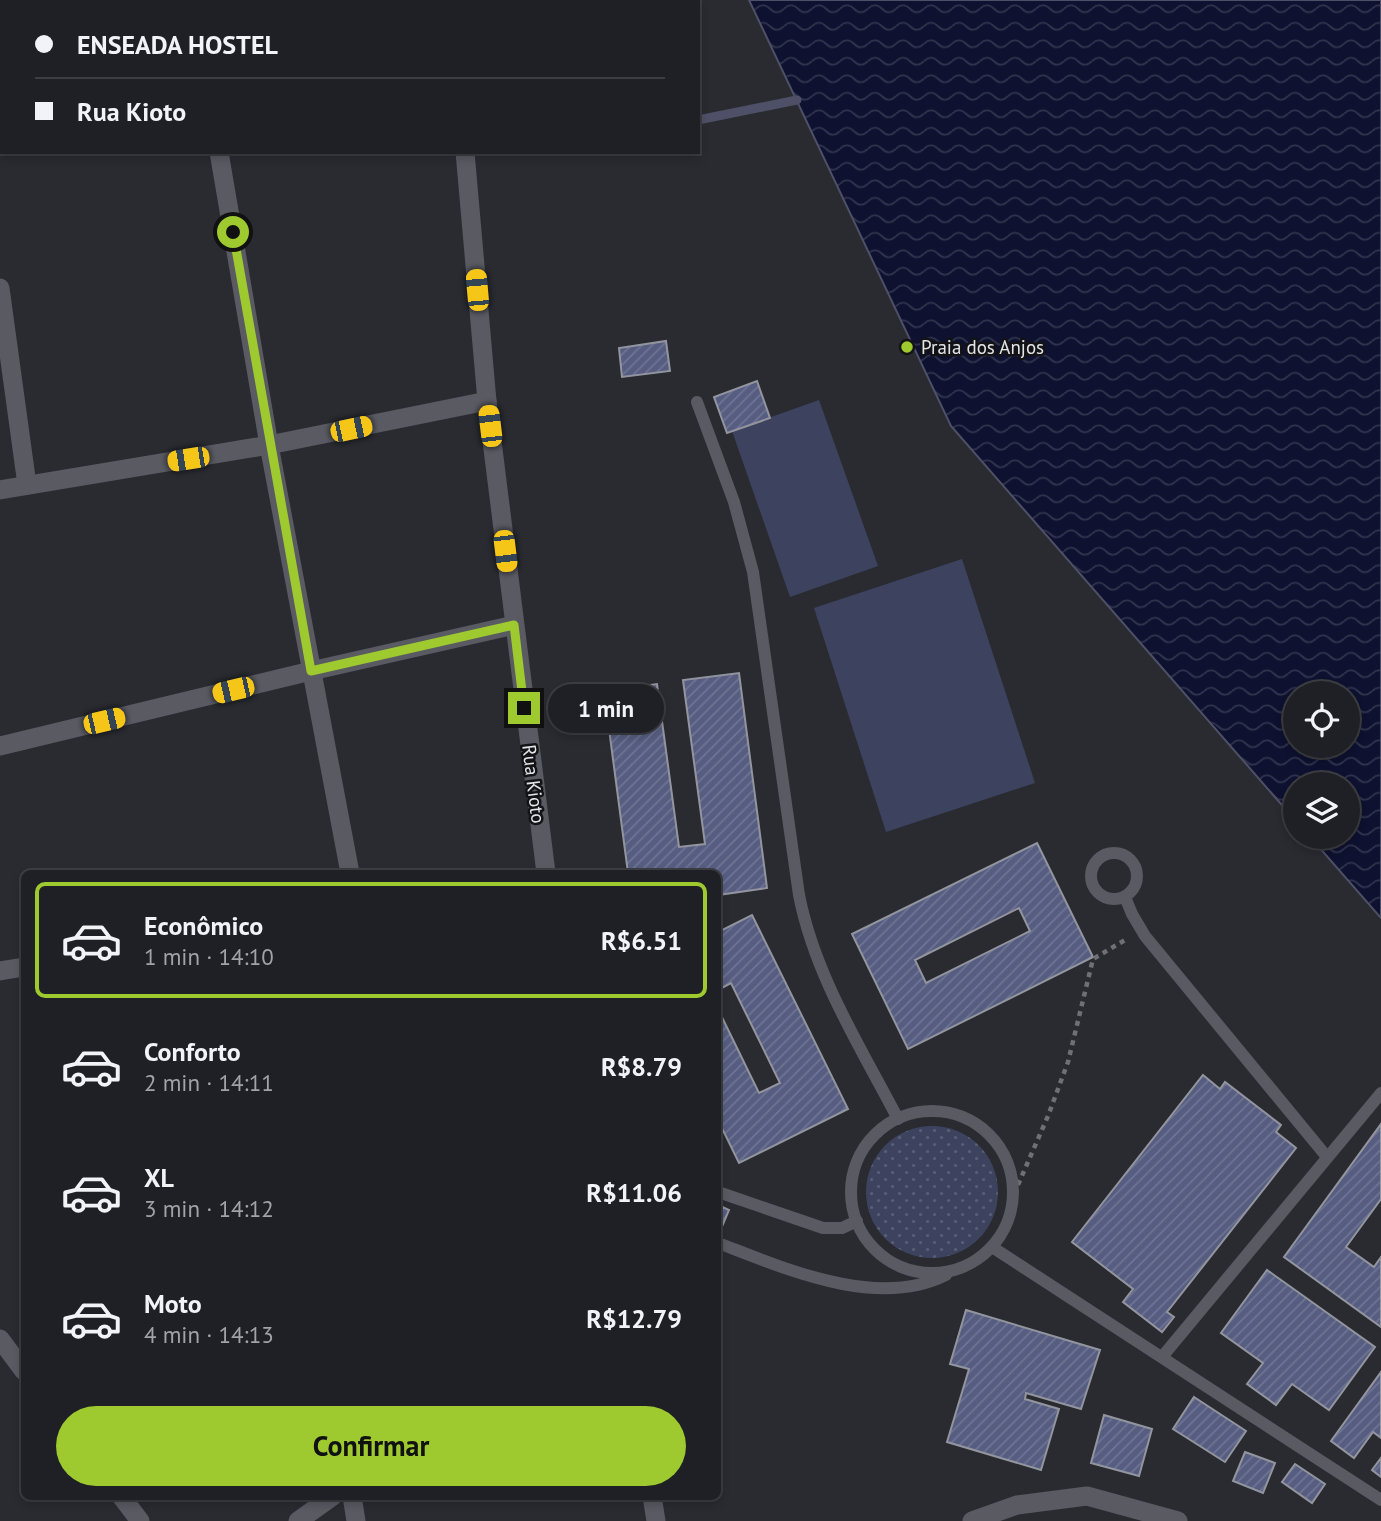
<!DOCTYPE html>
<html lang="pt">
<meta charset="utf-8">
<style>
:root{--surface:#1f2025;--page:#27282d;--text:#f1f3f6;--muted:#a1a3a7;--line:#3c3e42;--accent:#9eca2f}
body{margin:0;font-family:"PT Sans",sans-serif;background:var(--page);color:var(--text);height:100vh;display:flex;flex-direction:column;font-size:26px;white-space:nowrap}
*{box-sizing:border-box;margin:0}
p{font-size:23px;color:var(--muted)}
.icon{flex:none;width:38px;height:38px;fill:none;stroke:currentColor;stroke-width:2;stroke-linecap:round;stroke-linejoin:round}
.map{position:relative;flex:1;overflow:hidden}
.details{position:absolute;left:21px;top:870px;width:700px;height:630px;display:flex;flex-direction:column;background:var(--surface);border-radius:10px;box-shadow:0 4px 10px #0003,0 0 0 2px var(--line)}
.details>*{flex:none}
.top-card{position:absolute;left:0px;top:0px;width:700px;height:154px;box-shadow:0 4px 10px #0003,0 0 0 2px var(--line);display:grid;align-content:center;height:154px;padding:0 35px;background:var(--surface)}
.controls{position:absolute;left:1283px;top:681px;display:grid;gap:14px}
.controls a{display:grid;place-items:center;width:77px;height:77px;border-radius:50%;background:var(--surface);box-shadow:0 4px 10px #0003,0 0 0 2px var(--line);font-size:35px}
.end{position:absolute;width:32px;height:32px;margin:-16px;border:9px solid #9eca2f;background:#111;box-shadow:0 0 0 4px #111}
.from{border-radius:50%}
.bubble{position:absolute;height:49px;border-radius:24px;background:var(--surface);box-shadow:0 4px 10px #0003,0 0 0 2px var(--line);font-size:23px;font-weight:600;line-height:49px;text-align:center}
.car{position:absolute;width:21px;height:42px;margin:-21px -10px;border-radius:9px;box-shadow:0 0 5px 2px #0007;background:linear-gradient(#f5c518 24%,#345 0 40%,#f5c518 0 76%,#345 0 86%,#f5c518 0)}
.top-card b{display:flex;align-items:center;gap:24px;height:66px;font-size:26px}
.top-card b+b{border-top:2px solid var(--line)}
.top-card i{width:18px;height:18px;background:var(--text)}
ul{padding:12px 0 0;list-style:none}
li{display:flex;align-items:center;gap:21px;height:116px;margin:0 14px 10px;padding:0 21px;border:4px solid transparent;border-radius:10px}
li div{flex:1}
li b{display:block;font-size:26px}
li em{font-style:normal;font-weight:600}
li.current{border-color:var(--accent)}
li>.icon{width:63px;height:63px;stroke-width:1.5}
.action{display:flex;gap:14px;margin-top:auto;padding:14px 35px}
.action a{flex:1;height:80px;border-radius:42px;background:var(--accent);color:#111;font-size:28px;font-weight:600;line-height:80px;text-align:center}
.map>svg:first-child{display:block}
</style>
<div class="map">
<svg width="1381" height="1521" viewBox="0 0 1381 1521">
<defs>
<pattern id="grass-dots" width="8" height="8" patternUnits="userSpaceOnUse" patternTransform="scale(1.75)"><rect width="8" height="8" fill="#3d435f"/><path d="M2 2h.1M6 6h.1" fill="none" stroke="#595e76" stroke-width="1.8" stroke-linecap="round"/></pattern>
<pattern id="water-waves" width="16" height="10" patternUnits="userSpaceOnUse" patternTransform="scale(1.75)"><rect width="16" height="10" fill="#0e112f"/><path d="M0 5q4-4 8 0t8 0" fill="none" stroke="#31344d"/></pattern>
<pattern id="building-hatch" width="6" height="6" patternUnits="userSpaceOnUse" patternTransform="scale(1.75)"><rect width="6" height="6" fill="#565d81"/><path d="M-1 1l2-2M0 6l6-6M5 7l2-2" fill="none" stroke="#6e7493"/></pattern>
</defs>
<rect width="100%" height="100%" fill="#292b31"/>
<circle fill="url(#grass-dots)" cx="932" cy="1192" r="66"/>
<g fill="#3d435f">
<path d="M819,400L878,566L790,597L732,431Z"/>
<path d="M962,559L1035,783L886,832L814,608Z"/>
</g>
<path fill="url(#water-waves)" stroke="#4e5067" stroke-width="2" fill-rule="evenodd" d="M749,0H1381V918L1310,837L1348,836V784H1295V820L951,426ZM1295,693H1348V746H1295Z"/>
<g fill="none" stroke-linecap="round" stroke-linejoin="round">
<path stroke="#4e5067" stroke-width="9" d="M698,120L797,100"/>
</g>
<g fill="url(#building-hatch)" stroke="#93959e" stroke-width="2" fill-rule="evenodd">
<path d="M666,341L670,371L622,377L619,348Z"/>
<path d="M757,381L770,418L727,433L714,397Z"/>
<path d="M739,673L767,888L718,895V873H628L604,691L657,684L679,847L705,844L683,680Z"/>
<path d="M1037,843L1093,957L908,1049L852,934ZM1019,908L1030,931L926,983L915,960Z"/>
<path d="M752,915L848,1109L739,1163L718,1120V1009L759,1093L780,1083L731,983L718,990V932Z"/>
<path d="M1203,1075L1220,1089L1225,1082L1281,1125L1276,1132L1296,1148L1167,1312L1174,1317L1162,1332L1123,1302L1133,1289L1072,1242Z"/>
<path d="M1381,1124V1199L1346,1247L1374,1267L1381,1257V1327L1284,1257Z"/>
<path d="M718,1205L729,1210L721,1229L718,1227Z"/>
<path d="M1267,1270L1375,1347L1329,1410L1292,1384L1276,1405L1247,1384L1263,1363L1221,1333Z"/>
<path d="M966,1310L1100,1350L1081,1409L1026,1393L1025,1399L1059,1409L1041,1470L947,1442L969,1369L950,1364Z"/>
<path d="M1381,1372V1438L1373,1432L1354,1458L1331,1441Z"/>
<path d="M1194,1397L1246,1431L1225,1462L1173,1429Z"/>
<path d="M1104,1415L1152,1429L1139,1476L1091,1463Z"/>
<path d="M1245,1452L1275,1463L1263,1493L1233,1481Z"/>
<path d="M1381,1458V1477L1372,1470Z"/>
<path d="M1295,1464L1325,1484L1312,1503L1282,1482Z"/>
</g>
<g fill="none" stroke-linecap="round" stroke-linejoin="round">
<g stroke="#6f7076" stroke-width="4.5" stroke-dasharray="5 5" stroke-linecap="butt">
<path d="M276,0L281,2"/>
<path d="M560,2L561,0"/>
<path d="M1014,1194L1048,1116L1068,1062L1093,959L1125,940"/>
</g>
<g stroke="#595a62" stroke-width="12">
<path d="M697,402L734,502L753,572L799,895C815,976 860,1046 898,1119"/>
<circle cx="1114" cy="876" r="23"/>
<path d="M1125,897L1132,914L1145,936L1327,1157"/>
<circle cx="932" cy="1192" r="81"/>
<path d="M718,1192L823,1228H842L857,1221"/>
<path d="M718,1243C784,1268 877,1310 946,1275"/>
<path d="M992,1247L1381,1500"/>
<path d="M1162,1357L1381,1093"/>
</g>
<g stroke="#595a62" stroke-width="19">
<path d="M219,152L269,445L350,873"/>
<path d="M465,152L487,401L546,873"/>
<path d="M0,288L27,485"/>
<path d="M0,490L269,445L487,401"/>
<path d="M0,746L311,671L514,625"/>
<path d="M0,971L24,967"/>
<path d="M0,1339L24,1371"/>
<path d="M121,1496L140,1521"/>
<path d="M352,1496L356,1521"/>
<path d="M652,1496L656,1521"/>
<path d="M298,1521L333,1496"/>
<path d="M972,1521L1017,1505L1087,1496L1178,1521"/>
</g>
<g stroke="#595a62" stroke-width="19">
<path d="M189,0L193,2"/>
<path d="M382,0L386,2"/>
<path d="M450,0V2"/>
</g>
</g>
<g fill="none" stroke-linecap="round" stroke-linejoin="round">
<path stroke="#9eca2f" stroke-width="9" d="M233,232L311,671L514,625L524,708"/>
</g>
<circle fill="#9eca2f" stroke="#131316" stroke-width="2.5" cx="907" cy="347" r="7"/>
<g text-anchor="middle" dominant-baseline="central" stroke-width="5" stroke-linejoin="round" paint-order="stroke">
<g font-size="19" fill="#e3e4e9" stroke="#131316" text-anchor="start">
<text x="921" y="347">Praia dos Anjos</text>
</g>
<g font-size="19" fill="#e3e4e9" stroke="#131316">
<text transform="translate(534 784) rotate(83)">Rua Kioto</text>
</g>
</g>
</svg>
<div class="controls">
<a><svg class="icon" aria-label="locate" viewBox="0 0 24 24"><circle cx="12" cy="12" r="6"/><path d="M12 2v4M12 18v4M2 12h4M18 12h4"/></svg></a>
<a><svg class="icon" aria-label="layers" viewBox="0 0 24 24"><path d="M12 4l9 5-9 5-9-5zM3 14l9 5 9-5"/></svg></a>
</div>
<i class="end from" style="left:233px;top:232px"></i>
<i class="end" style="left:524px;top:708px"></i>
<div class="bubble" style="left:548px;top:684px;width:116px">1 min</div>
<i class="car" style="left:477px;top:290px;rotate:355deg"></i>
<i class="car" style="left:490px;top:426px;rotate:353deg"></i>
<i class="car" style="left:351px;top:429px;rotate:78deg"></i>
<i class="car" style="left:188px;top:459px;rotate:261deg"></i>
<i class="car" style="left:505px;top:551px;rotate:173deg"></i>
<i class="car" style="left:233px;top:690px;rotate:257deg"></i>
<i class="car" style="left:104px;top:721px;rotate:77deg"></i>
<div class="top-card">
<b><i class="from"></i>ENSEADA HOSTEL</b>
<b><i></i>Rua Kioto</b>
</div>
<section class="details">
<ul>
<li class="current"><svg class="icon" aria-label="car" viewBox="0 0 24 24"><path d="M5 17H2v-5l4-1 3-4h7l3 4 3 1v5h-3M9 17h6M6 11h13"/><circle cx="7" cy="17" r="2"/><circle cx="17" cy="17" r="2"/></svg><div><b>Econômico</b><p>1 min · 14:10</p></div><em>R$6.51</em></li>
<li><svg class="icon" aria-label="car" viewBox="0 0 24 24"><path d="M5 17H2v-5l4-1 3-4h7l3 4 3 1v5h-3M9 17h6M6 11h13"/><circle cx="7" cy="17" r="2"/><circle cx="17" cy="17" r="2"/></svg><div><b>Conforto</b><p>2 min · 14:11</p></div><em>R$8.79</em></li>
<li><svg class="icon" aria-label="car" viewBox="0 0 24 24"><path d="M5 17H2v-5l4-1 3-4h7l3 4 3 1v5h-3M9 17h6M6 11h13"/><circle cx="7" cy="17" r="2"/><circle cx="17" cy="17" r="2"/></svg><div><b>XL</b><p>3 min · 14:12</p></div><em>R$11.06</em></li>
<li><svg class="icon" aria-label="car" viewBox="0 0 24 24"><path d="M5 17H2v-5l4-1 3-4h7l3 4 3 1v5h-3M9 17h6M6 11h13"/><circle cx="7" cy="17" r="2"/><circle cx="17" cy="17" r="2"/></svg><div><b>Moto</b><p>4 min · 14:13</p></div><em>R$12.79</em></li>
</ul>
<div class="action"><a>Confirmar</a></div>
</section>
</div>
